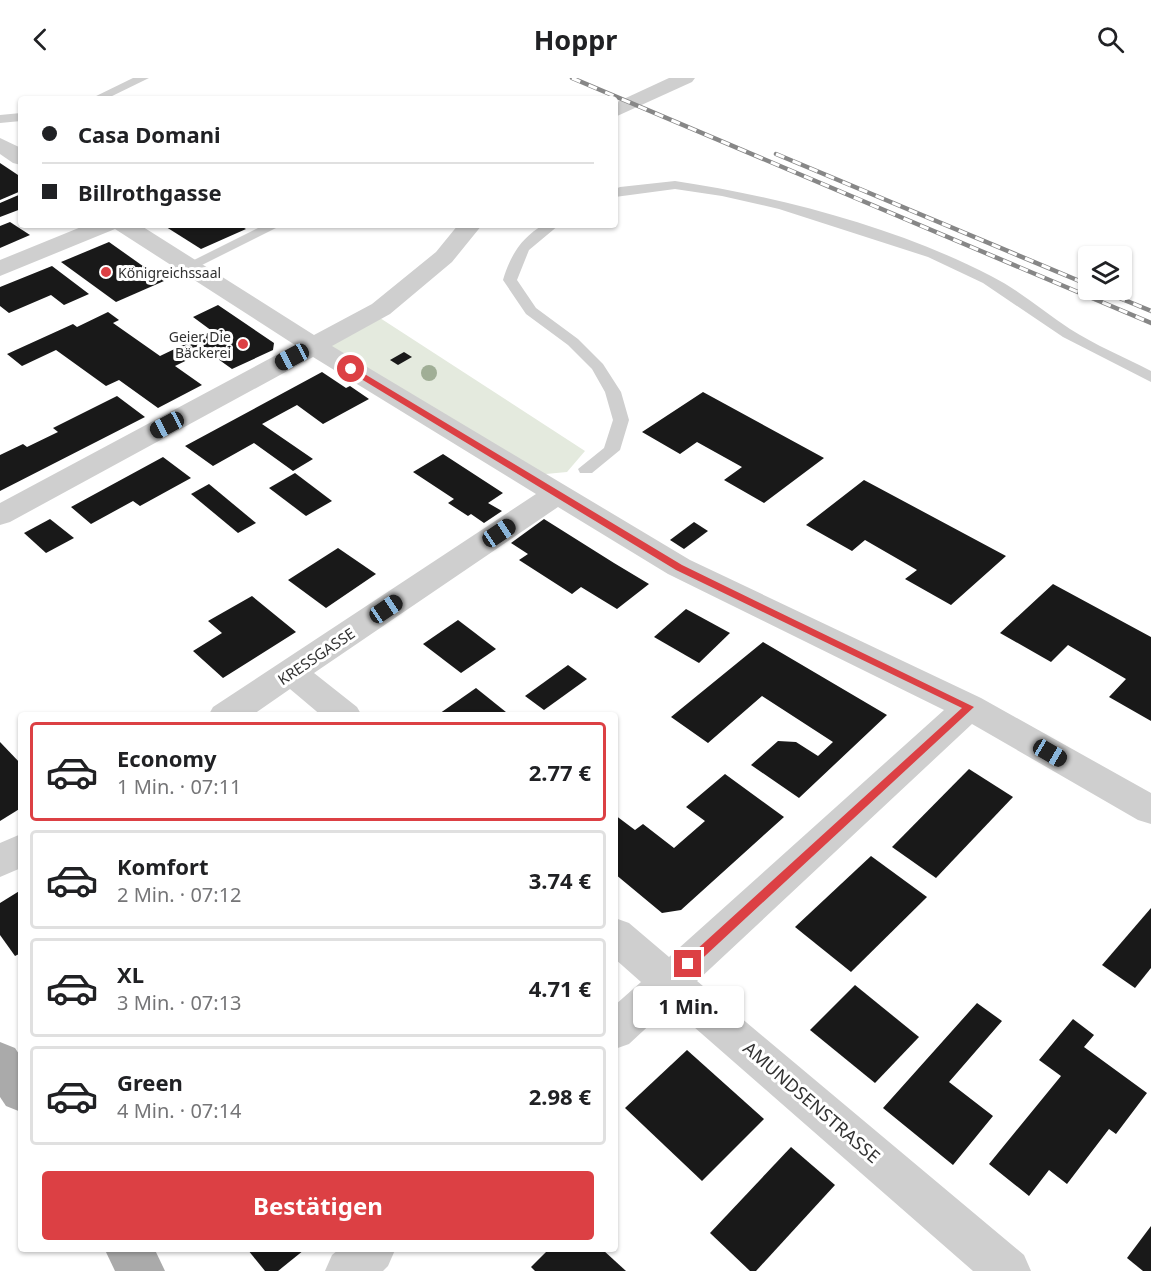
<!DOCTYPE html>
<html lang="de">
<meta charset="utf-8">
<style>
:root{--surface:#fff;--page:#f6f6f6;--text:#202124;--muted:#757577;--line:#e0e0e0;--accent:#dc4044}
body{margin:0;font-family:"Noto Sans",sans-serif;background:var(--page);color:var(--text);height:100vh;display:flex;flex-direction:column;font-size:22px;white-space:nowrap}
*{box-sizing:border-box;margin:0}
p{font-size:20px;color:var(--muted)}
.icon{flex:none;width:33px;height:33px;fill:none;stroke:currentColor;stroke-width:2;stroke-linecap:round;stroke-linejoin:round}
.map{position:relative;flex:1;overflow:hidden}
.details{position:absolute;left:18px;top:634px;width:600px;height:540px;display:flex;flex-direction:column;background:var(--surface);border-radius:6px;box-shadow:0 2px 4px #0004}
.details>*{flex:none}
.banner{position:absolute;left:18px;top:18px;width:600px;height:132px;border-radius:6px;box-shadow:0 2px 4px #0004;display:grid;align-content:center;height:132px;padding:0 24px;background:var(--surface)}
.tools{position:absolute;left:1078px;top:168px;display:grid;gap:12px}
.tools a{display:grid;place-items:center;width:54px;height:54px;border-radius:6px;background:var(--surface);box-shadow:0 2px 4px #0004;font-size:30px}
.end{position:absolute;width:27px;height:27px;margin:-14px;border:8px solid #dc4044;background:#fff;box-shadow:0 0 0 3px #fff}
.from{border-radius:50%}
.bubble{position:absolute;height:42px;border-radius:6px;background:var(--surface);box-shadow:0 2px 4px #0004;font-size:20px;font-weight:700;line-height:42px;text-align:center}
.car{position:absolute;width:18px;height:36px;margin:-18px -9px;border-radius:8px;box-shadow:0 0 4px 2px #0007;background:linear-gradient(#222 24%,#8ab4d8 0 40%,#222 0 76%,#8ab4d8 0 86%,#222 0)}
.banner b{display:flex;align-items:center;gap:21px;height:57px;font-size:22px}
.banner b+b{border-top:2px solid var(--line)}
.banner i{width:15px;height:15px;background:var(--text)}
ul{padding:10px 0 0;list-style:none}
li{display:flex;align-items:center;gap:18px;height:99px;margin:0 12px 9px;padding:0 12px;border:3px solid var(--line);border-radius:6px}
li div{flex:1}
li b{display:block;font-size:22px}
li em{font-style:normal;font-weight:700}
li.active{border-color:var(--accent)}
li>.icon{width:54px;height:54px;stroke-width:1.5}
.primary-button{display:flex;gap:12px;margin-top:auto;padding:12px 24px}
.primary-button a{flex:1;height:69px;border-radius:6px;background:var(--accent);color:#fff;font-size:24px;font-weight:700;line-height:69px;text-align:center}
header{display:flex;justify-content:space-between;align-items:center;height:78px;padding:0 24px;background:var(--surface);font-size:27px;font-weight:700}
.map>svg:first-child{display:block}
</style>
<header><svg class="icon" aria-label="back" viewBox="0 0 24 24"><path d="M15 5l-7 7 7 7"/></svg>Hoppr<svg class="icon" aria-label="search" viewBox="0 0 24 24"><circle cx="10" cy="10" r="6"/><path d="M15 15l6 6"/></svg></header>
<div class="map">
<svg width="1151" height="1193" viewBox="0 0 1151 1193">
<rect width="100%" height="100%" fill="#fff"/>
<path fill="#e4eade" d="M380,240L585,373L567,394L535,397L328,267Z"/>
<g fill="#191919">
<path d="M0,85L21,99V113L0,122Z"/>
<path d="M21,116V131L0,139V125Z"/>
<path d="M10,144L30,157L0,170V148Z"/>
<path d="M163,147H239L246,151L201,171Z"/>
<path d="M109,164L164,203L116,224L61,184Z"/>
<path d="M52,188L89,216L64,227L51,217L9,235L0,228V209Z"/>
<path d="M218,227L274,265L273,272L232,291L218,281L221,280L212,273L217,270L216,268L175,288L202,307L158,330L119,302L106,308L56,272L22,288L7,276L73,246L77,249L108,234L119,242L113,245L160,278L212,253L193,239Z"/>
<path d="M404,274L412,279L398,287L390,282Z"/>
<path d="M322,294L346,310L350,308L369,321L323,346L297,327L262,346L313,381L293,393L254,365L213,388L185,368Z"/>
<path d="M703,314L824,380L764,425L724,402L742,389L697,364L680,376L642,354Z"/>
<path d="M117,318L145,339L0,413V377L23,366L27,369L58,354L53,350Z"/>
<path d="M443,376L503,415L488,425L502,433L484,445L471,436L468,438L448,425L454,421L413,394Z"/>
<path d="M163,379L191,400L140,428L133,423L91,446L71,429Z"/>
<path d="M295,395L332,423L306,438L269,410Z"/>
<path d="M864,402L1006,478L951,527L905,501L917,492L865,462L852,473L806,447Z"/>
<path d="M209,406L256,445L238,455L191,416Z"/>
<path d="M50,441L74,460L46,475L24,455Z"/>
<path d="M544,441L614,485L649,506L617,531L581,509L572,516L519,482L528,476L511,465Z"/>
<path d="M694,444L708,453L684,471L670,462Z"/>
<path d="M338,470L376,496L326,530L288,502Z"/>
<path d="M1053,506L1151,559V643L1109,619L1126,601L1068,567L1051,584L1000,555Z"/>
<path d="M252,518L296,554L223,600L193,573L222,555L208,543Z"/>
<path d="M686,531L730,555L699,585L654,559Z"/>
<path d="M458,542L496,571L461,595L423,566Z"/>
<path d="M763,564L887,637L799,720L751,687L778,663L796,664L818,678L833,664L762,618L708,665L671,639Z"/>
<path d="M568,587L587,601L544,632L525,618Z"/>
<path d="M476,610L511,638H436Z"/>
<path d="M0,664L21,686V730L0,743Z"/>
<path d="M969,691L1013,719L936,800L892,769Z"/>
<path d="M725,696L784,739L681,832L662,835L615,796V737L635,752L643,746L674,770L705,743L686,729Z"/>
<path d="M871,778L927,819L851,894L795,849Z"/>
<path d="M21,812V875L15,878L0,857V825Z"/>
<path d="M1151,830V890L1135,910L1102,887Z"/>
<path d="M855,907L919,959L875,1005L810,952Z"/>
<path d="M977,925L1002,943L949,1004L993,1038L953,1087L883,1030Z"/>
<path d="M1073,941L1094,957L1084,969L1147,1015L1116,1056L1109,1051L1067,1106L1049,1092L1029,1118L989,1086L1061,998L1039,982Z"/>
<path d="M687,972L764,1041L702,1103L625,1030Z"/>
<path d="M791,1069L835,1107L756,1193H750L710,1155Z"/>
<path d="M1151,1148V1193H1143L1127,1180Z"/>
<path d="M248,1172H304L278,1193H265Z"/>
<path d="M548,1172H603L626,1193H535L531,1189Z"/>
</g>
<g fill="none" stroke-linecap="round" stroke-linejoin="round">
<g fill="#cfcfcf" fill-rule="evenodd">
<path d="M133,0H149L106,21H90Z"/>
<path d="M21,35V43L0,45V37Z"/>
<path d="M675,103C777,118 899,150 991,198C1019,212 1044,234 1070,251C1095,267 1124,279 1151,293V304L1063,259L983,205L928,179L779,131L722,118L675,111L615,119V111L620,109Z"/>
<path d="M264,147H282L192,192H182L180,189Z"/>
<path d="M543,147H559L529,172L517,202L536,230L578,261L603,286L621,314L629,342L620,372L592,395H580L578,391L604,370L613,342L605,314L592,291L568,267L526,236L503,202C510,178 521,160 543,147Z"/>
</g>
<g fill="#cfcfcf" fill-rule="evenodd">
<path d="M669,0H695L692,4L615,39V25Z"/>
<path d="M0,60L21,70V87L13,85L0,76Z"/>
<path d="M86,147H140L314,257L372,226L436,174L458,147H482L452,184L390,236L332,268L690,482L981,620L1151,715V746L1138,742L972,646L697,903L1024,1177L1031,1193H973L670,928L629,966L615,971V927L641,904L615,881V840L629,845L669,879L944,632L668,496L558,429L314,595L357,629L362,638H322L290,611L251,638H208L213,629L536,416L313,279L10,444L0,447V425L295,267L115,151L0,198V182Z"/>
<path d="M21,756V790L0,799V765Z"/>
<path d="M338,1172H395L388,1188L383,1193H325L332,1177Z"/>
</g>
<g fill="#aaa" fill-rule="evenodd">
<path d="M0,964L15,970L21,979V1034L6,1028L0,1019Z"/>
<path d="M105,1172H155L165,1193H115Z"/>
</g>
<defs>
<g id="rail">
<path d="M572,0L1151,245"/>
<path d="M776,76L1089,207"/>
<path d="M1100,212L1151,233"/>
</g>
</defs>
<use href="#rail" stroke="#878787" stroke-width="4.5"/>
<use href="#rail" stroke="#fff" stroke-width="3" stroke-dasharray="9" stroke-linecap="butt"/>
</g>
<circle fill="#a0ae96" cx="429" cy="295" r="8"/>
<path fill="#dc4044" d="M348,289H353L682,487L974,629L692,890H684V883L962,630L676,492L348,293Z"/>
<g fill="#dc4044" stroke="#fff" stroke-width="2">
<circle cx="106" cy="194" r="6"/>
<circle cx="243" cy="266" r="6"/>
</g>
<g text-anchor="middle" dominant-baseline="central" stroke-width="6" stroke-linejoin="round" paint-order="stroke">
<g font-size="14" fill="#323232" stroke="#fff" text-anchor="start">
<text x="118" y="194">Königreichssaal</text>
<text x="231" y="258" text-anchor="end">Geier. Die<tspan x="231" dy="16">Bäckerei</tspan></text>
</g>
<g font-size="15" fill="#323232" stroke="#fff">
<text transform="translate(316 578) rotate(-34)">KRESSGASSE</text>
</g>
<g font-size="18" fill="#323232" stroke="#fff">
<text transform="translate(812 1024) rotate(41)">AMUNDSENSTRASSE</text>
</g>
</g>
</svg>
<div class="tools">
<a><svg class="icon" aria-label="layers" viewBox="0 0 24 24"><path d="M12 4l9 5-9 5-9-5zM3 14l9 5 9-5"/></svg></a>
</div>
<i class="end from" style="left:351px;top:291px"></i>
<i class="end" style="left:688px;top:886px"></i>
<div class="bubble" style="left:633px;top:908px;width:111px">1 Min.</div>
<i class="car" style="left:292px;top:279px;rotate:242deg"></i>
<i class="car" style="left:167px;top:347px;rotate:242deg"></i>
<i class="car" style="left:499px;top:455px;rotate:56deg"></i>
<i class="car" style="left:386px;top:531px;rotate:56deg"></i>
<i class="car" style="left:1050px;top:675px;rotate:120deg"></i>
<div class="banner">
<b><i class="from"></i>Casa Domani</b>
<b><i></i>Billrothgasse</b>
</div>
<section class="details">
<ul>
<li class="active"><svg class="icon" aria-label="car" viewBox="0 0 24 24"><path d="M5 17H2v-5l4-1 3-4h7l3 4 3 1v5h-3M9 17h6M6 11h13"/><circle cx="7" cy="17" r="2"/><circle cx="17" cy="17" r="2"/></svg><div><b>Economy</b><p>1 Min. · 07:11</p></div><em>2.77 €</em></li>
<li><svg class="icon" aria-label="car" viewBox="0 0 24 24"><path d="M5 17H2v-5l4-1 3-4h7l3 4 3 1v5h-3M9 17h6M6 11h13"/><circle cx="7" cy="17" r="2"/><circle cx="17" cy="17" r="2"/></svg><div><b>Komfort</b><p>2 Min. · 07:12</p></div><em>3.74 €</em></li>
<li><svg class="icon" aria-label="car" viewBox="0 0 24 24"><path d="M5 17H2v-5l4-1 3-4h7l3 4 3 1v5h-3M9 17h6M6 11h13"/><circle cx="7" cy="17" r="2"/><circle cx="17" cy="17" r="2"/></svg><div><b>XL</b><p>3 Min. · 07:13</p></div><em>4.71 €</em></li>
<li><svg class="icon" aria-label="car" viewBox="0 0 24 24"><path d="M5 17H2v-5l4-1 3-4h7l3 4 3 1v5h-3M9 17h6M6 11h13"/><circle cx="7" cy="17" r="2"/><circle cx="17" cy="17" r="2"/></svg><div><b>Green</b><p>4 Min. · 07:14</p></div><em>2.98 €</em></li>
</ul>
<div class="primary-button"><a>Bestätigen</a></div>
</section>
</div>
